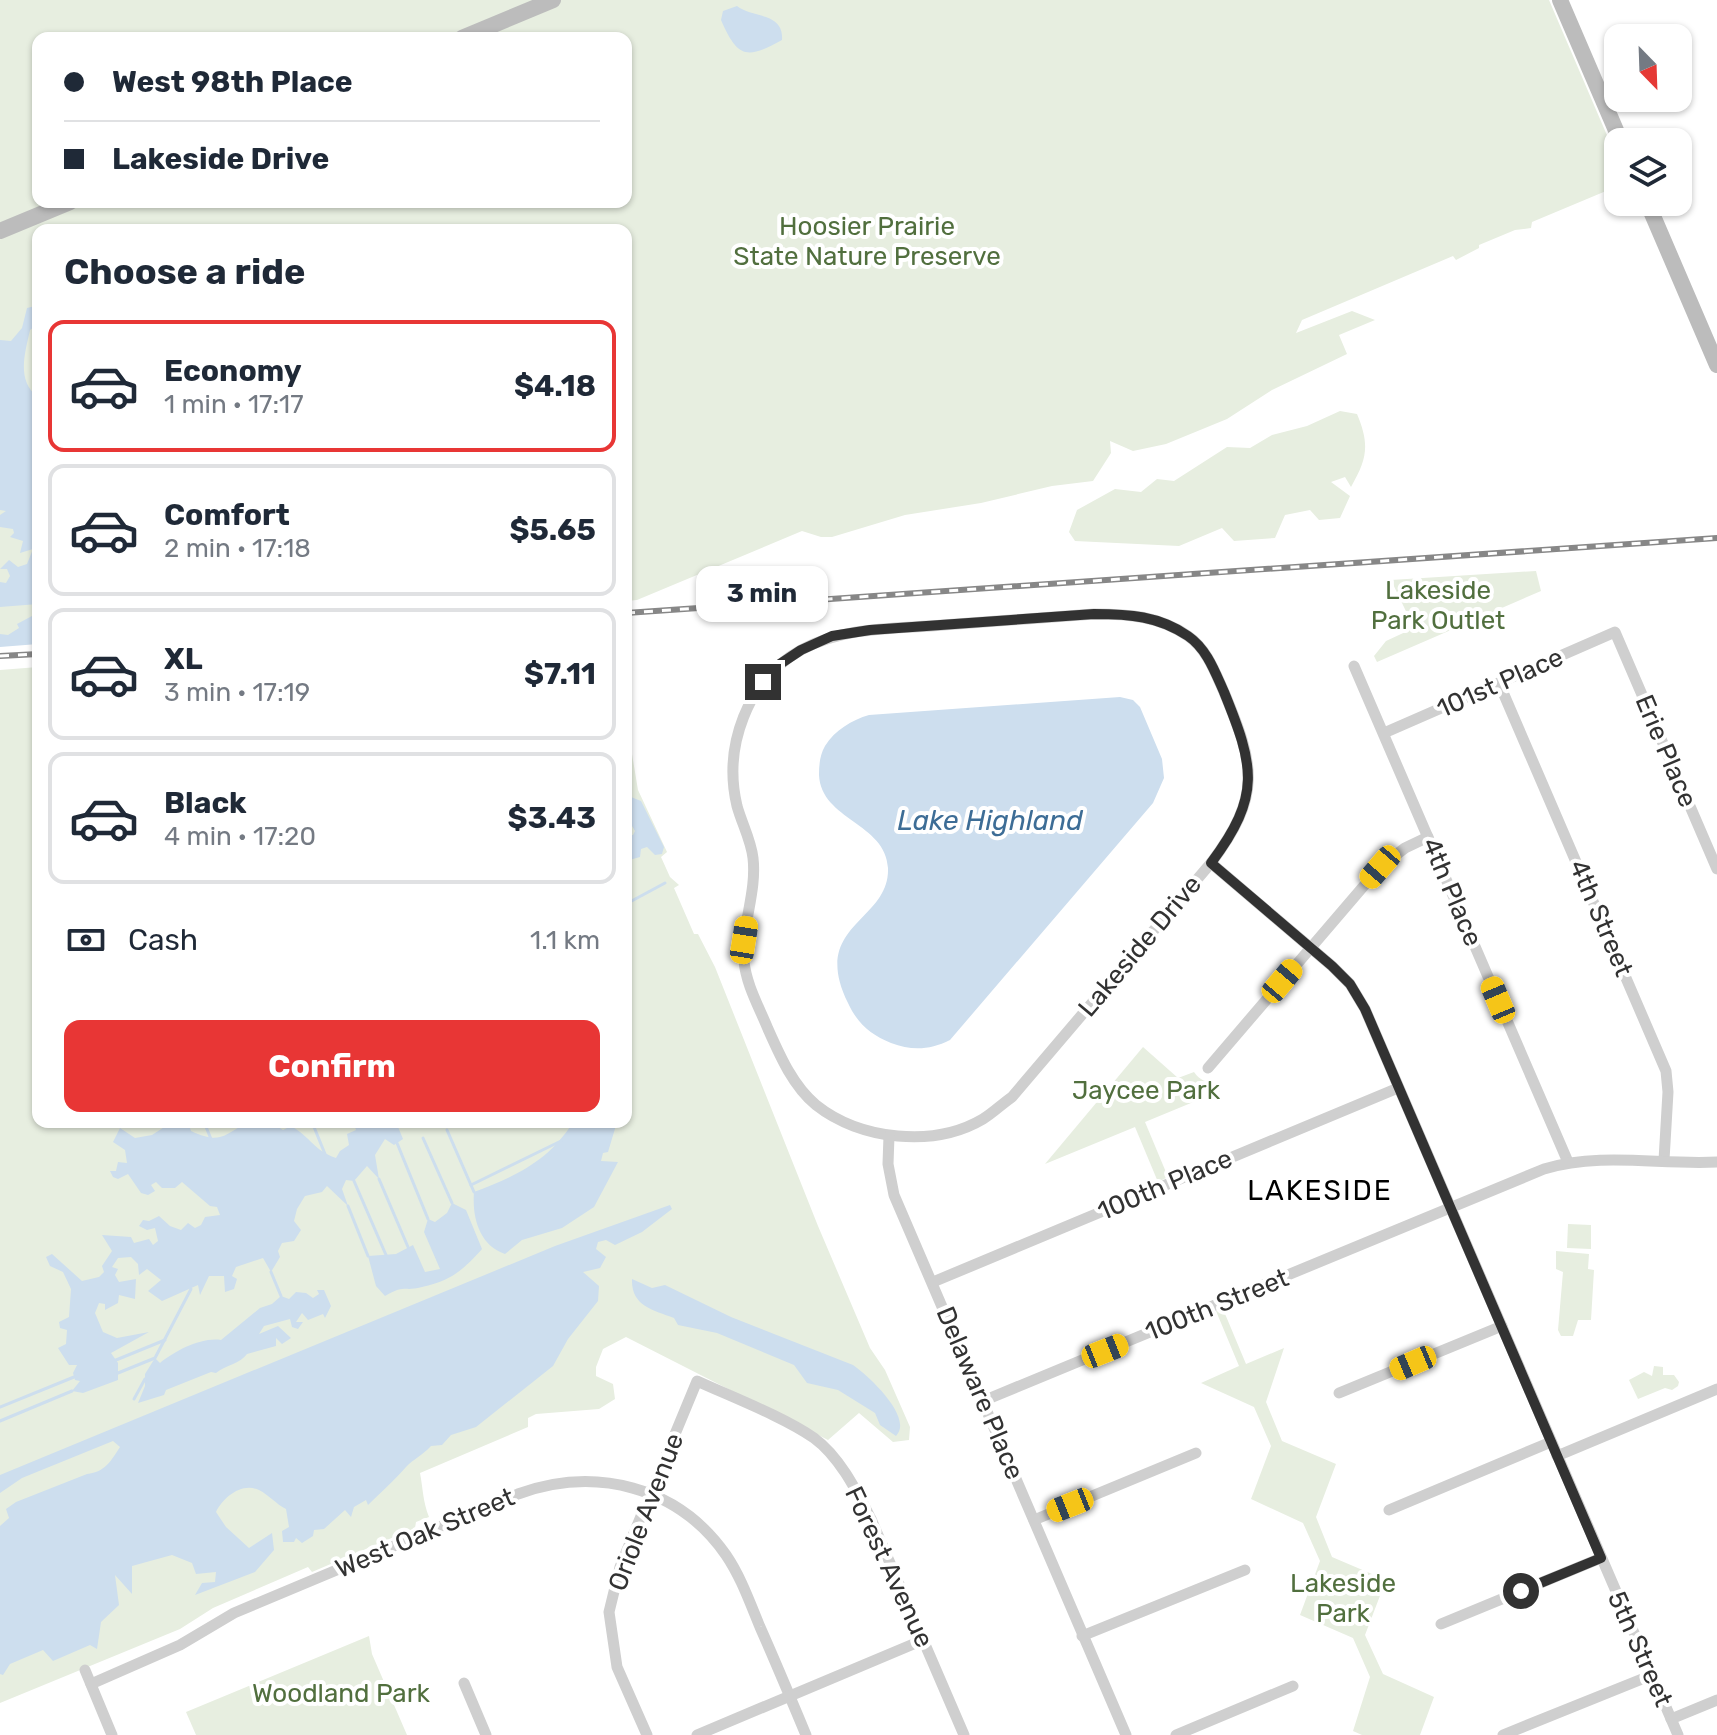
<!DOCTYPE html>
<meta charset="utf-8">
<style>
:root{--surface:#fff;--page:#f6f6f7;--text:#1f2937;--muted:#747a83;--line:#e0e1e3;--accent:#e83635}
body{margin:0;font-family:Rubik,sans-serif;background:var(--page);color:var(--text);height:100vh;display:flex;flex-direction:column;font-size:30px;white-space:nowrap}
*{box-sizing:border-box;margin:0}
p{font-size:26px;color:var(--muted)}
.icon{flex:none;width:44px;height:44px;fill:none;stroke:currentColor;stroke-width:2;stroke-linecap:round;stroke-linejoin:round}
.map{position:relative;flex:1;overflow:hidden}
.drawer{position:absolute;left:32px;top:224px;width:600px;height:904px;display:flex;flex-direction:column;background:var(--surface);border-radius:16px;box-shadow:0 2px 6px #0004}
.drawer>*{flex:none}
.top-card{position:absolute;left:32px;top:32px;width:600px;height:176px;border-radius:16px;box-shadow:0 2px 6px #0004;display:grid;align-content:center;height:176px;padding:0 32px;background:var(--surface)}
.needle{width:52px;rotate:157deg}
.buttons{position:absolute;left:1604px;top:24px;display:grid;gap:16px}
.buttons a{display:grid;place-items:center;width:88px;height:88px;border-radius:16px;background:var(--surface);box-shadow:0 2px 6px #0004;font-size:40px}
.end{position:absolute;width:36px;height:36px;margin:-18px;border:10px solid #323232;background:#fff;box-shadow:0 0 0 4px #fff}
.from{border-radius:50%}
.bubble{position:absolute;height:56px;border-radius:16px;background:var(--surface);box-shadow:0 2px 6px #0004;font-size:26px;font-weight:700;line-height:56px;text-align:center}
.car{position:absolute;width:24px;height:48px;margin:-24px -12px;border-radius:10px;box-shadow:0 0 6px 2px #0007;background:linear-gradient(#f5c518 24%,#345 0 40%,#f5c518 0 76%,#345 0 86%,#f5c518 0)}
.top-card b{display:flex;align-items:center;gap:28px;height:76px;font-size:30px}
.top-card b+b{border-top:2px solid var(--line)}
.top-card i{width:20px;height:20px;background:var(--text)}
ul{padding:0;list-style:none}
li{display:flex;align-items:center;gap:24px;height:132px;margin:0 16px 12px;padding:0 16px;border:4px solid var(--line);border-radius:16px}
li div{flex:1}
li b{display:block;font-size:30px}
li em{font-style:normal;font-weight:700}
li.on{border-color:var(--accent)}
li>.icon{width:72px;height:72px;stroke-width:1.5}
h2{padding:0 32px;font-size:36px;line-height:96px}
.pay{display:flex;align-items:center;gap:20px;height:88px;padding:0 32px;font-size:30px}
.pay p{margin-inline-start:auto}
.button{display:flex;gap:16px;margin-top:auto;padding:16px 32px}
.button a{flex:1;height:92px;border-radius:16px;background:var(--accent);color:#fff;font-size:32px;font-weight:700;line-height:92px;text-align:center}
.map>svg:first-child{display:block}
</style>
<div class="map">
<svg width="1717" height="1735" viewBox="0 0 1717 1735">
<rect width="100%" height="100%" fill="#fff"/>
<g fill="#e7eee0" fill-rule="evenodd">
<path d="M0,0H1549L1618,161V186L1532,222L1531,228L1515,230L1479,245V248L1456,260L1453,256L1302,320L1296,333L1352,311L1375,320L1339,335L1347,354L1272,390L1227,419L1166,444L1133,451L1110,441L1111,453L1093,481L1052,486L981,503L905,515L832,537H821L802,531L637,600L626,601V230H38V641L0,644ZM38,38H626V202H38Z"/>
<path d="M1340,411L1357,414C1370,445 1367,459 1351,487L1345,477L1331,482L1350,496L1340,518L1319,520L1310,510L1285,515L1275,538L1234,541L1222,528L1179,546L1075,541L1069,532L1077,510L1115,489L1141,492L1157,479L1174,481L1227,447L1250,448L1272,435L1307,426Z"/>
<path d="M1536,571L1541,591L1377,662L1374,656L1386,641L1414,628L1391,580Z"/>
<path d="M38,667V1122H626V736L631,748L638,790L667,852L661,857L670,877L679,885L674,888L694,934H698L715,967L818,1226L870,1348L885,1370L910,1427L909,1440L893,1442L859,1413L828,1440L626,1337L603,1349L596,1367V1376L613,1384L615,1399L599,1409L536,1414L528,1418V1427L420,1473C423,1489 423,1502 429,1517L416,1522L415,1528L312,1572L308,1567L213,1608L180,1629L0,1703V670Z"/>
<path d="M1143,1047L1178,1078L1194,1072C1200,1081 1206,1082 1216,1082L1220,1091L1145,1122L1168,1177L1158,1182L1135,1127L1045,1164Z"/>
<path d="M1568,1224L1591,1225V1249L1567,1248Z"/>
<path d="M1556,1251L1589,1254L1588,1269L1594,1270L1591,1320H1578L1573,1336H1561L1558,1330L1563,1272L1556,1269Z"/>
<path d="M1223,1309L1246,1364L1284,1348L1266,1402L1282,1441L1336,1464L1316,1517L1332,1557L1386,1580L1365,1635L1383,1674L1434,1697L1420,1735H1362L1353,1731L1370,1677L1353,1638L1300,1615L1320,1561L1303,1523L1251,1499L1271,1446L1254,1407L1201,1383L1239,1366L1216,1311Z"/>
<path d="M1654,1366L1663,1367V1375H1674L1679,1382L1678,1386L1672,1390L1665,1388L1638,1399L1629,1380L1644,1372L1652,1376Z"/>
<path d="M369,1636L372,1654L407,1735H196L186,1712Z"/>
</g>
<g fill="#cddeee">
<path d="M737,6C752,18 784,12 782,40C747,59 738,59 721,20L723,11Z"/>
<path d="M35,306L38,309V324L30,330C25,353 16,381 38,397V604L0,607V582L6,583L10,576L7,569H0L9,560L18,567L27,564L33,549L20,553L23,541L10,537L14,533L13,529L0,527V515L6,511L0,510V340L11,341L22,328L27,308Z"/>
<path d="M32,616L38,620V644L0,647V634L8,635L19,628L17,624Z"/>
<path d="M1120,697L1133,700L1140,707L1162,759L1164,778L1153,803L950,1040C930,1050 912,1051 891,1043C871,1035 857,1023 848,1003C809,924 890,922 888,868C886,823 821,820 819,775C819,764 820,755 825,746C835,730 852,720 869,715Z"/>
<path d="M631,797L641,801L664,847L662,854L655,855L647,847L641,849L640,857L626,861V835H633L635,831L626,816V801Z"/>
<path d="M172,1122H188L191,1131C217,1143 222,1138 244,1124L257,1127L270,1122L283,1130L291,1126C312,1138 313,1150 336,1158L340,1151L349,1145L347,1134L356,1130L353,1122H396L403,1139L394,1145L385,1139L375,1155L379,1179L367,1166L354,1181L346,1180L342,1189L348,1206L327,1186L322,1192L305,1196L297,1209L294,1221L301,1230L294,1241L282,1243L278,1251L280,1257L271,1272L263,1258L236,1267L232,1276L237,1279L234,1289L225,1292L224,1276H209L200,1295L198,1285L162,1301L148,1291L161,1280L147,1269L139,1275L138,1264L131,1257L118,1258L112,1267L118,1269L115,1275L119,1282L136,1279L135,1299L119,1295L118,1303L105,1310V1304L99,1303L95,1313L103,1332L117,1338L149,1332L111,1353L118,1363V1380L83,1393L72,1391L80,1381L75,1380L73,1373L77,1365H69L58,1348L66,1344L67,1330L60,1328L59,1322L69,1317L71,1289L63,1272L50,1266L46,1257L52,1254L82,1281L99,1277L104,1272L102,1266L112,1251L102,1235L131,1237L134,1243L149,1239L153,1245L158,1241L155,1228L147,1230L139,1226L143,1220L149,1221L159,1216L170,1226L181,1230L188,1223L195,1228L201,1225L205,1217L220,1215L217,1207L210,1206L182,1182L175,1188H162L156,1182L151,1185L155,1191L148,1195L141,1193L128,1174L118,1179L113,1177L110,1171H116L118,1162L127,1163L125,1150L113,1142L120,1128L135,1138L152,1135Z"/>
<path d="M573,1122H617L608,1152L603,1153L601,1161L618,1162L594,1207L562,1228L522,1240L505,1254C479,1245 472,1217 474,1192C515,1177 550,1160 573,1122Z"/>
<path d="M452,1203L466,1210L482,1249C462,1271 452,1280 422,1287C404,1292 406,1284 385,1296L376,1286L368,1256L396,1254L413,1245L425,1272L440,1269L424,1232L428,1219L435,1222L447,1213Z"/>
<path d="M670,1205L672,1209L642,1232L615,1245L606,1240L598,1242L596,1249L606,1257L600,1268L583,1272L599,1286L598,1301L568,1339L553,1366L476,1427L451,1435L442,1445L431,1446C423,1455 412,1460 406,1467C395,1480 381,1492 368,1505L366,1500L354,1507L351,1517L345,1510L324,1529L314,1530L313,1536L302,1543L296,1538L294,1542H283L282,1531L289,1527L286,1509C276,1504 269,1495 259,1490C241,1482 223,1498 216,1512L226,1527L249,1548L272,1533L274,1550L255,1572L195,1595L202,1583L215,1582L216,1572L196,1574L192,1563L172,1555L132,1566V1594L115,1575L119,1605L101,1622L97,1649L90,1645L53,1661L43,1650L10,1664L3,1675L0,1674V1526L9,1518L6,1509L16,1502L87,1474C105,1472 111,1461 120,1447L113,1441L22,1478L0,1493V1475L555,1246Z"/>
<path d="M632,1279L652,1288L665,1285L731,1317L853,1365C869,1376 914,1418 896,1436L880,1425L875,1413L838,1390L807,1383L794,1365L717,1333L678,1325L674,1318C653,1310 631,1306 632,1279Z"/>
<path d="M317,1290H324L331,1306L325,1318L323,1314L308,1320L302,1313L296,1322H303L298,1329L292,1327L290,1319L264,1326L259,1334L278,1326L291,1338L282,1344L276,1338V1346L247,1354C240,1364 226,1365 216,1373L211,1372L166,1390L164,1395L138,1403L145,1386V1374L155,1358L160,1363C175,1351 201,1337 221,1340L260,1308L272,1304L281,1296L289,1299L296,1292L306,1293L313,1298L319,1294Z"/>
</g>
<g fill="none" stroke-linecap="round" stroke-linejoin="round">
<g stroke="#cddeee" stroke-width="3">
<path d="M626,904L665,883"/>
<path d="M204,1122L211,1139"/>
<path d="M312,1122L325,1154"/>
<path d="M276,1126L278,1122"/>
<path d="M447,1130L474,1192"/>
<path d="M423,1138L452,1203"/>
<path d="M397,1143L428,1219"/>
<path d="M379,1179L408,1247"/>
<path d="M354,1181L386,1255"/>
<path d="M471,1185L561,1141"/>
<path d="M348,1206L368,1256"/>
<path d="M271,1272L281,1296"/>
<path d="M116,1360L165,1340"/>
<path d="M118,1373L155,1358L191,1289"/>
<path d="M134,1399L145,1379"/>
<path d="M0,1407L74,1377"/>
<path d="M0,1421L72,1391"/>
</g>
<g stroke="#cfcfcf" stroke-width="11">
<path d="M1094,614C1129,614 1159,616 1188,636C1207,649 1215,672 1224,692C1255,766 1262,795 1211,863L1012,1097C1002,1104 993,1113 983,1119C934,1148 860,1140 816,1105C793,1086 780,1056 768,1029C759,1007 746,984 744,961C741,926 757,893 753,858C751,840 742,824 737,806C723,747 747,680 801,650C844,626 896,629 943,625C994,621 1044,618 1094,614Z"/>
<path d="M1354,666L1568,1162"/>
<path d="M1499,683L1666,1071L1668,1092L1664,1160"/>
<path d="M1384,733L1615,632L1717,869"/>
<path d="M1211,863L1332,966L1350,984L1365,1009L1678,1735"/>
<path d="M1208,1068L1380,867L1405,848L1428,837"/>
<path d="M889,1136L888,1164L894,1195L1126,1735"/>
<path d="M933,1282L1398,1088"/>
<path d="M1339,1393L1502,1326"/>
<path d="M983,1401L1544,1169C1602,1152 1658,1165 1717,1162"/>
<path d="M1557,1456L1717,1389"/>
<path d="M1389,1510L1551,1442"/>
<path d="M1034,1520L1196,1453"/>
<path d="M1441,1624L1601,1558"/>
<path d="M1082,1636L1245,1570"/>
<path d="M85,1670L112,1735"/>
<path d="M464,1683L486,1735"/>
<path d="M91,1684L180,1645L234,1613L518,1494C595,1466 678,1486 726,1555C741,1577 750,1603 760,1627C776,1663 791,1699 806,1735"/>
<path d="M1671,1719L1717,1700"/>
<path d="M647,1735L617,1667L609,1612L620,1567L697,1381C732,1397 784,1417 814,1438C840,1457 857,1492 871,1519L964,1735"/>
<path d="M697,1735L923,1640"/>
<path d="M1176,1735L1293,1686"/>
<path d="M1503,1735L1652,1675"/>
</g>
<g stroke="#bcbcbc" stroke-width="16">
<path d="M1560,0L1621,142"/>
<path d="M462,38L553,0"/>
<path d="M1647,202L1717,365"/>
<path d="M0,231L70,202"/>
</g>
<defs>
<g id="rail">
<path d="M626,613L1717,538"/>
<path d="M0,656L38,654"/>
</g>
</defs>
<use href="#rail" stroke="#878787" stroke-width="6"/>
<use href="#rail" stroke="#fff" stroke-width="3" stroke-dasharray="9" stroke-linecap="butt"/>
</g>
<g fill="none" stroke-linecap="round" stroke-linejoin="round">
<path stroke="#323232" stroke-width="10" d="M763,682L780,664L801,650L832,636L870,630L1094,614C1129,614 1159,616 1188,636C1207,649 1215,672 1224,692C1254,766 1262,795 1211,863L1332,966L1350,984L1365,1009L1601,1558L1521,1591"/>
</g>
<g text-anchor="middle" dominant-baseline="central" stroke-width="8" stroke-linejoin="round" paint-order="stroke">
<g font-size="26" fill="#516f3e" stroke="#fff">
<text x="867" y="226">Hoosier Prairie<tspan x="867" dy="30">State Nature Preserve</tspan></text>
<text x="1438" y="590">Lakeside<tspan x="1438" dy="30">Park Outlet</tspan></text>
<text x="1146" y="1090">Jaycee Park</text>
<text x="1343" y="1583">Lakeside<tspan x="1343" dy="30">Park</tspan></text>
<text x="341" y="1693">Woodland Park</text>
</g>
<g font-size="26" fill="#323232" stroke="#fff">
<text transform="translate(1500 683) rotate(-24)">101st Place</text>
<text transform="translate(1666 751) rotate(67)">Erie Place</text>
<text transform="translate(1452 892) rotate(67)">4th Place</text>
<text transform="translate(1601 918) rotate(67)">4th Street</text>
<text transform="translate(1140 946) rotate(-50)">Lakeside Drive</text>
<text transform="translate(1165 1185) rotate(-23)">100th Place</text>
<text transform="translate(1217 1305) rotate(-22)">100th Street</text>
<text transform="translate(980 1393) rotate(67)">Delaware Place</text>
<text transform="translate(646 1512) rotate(-69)">Oriole Avenue</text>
<text transform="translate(425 1533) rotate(-23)">West Oak Street</text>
<text transform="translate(889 1567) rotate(65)">Forest Avenue</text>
<text transform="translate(1640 1649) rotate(66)">5th Street</text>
</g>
<g font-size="28" font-style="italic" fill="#3d6d96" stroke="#fff">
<text x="990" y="820">Lake Highland</text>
</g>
<g font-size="28" letter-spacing="2" fill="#000" stroke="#fff">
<text x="1320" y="1190">LAKESIDE</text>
</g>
</g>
</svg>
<div class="buttons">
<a><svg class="needle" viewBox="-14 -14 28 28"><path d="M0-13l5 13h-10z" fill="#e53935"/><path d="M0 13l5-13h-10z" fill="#747a83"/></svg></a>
<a><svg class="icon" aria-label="layers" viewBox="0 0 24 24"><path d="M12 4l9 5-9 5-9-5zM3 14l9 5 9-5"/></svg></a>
</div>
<i class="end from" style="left:1521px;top:1591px"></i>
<i class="end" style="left:763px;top:682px"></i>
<div class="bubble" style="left:696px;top:566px;width:132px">3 min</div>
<i class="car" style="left:1380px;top:867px;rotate:221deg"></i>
<i class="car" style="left:744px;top:940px;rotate:9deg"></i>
<i class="car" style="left:1282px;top:981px;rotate:40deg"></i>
<i class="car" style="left:1498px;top:1000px;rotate:337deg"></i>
<i class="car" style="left:1105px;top:1351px;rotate:68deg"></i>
<i class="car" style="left:1413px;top:1363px;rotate:247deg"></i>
<i class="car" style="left:1070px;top:1505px;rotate:248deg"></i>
<div class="top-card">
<b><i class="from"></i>West 98th Place</b>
<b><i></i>Lakeside Drive</b>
</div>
<section class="drawer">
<h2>Choose a ride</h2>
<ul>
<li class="on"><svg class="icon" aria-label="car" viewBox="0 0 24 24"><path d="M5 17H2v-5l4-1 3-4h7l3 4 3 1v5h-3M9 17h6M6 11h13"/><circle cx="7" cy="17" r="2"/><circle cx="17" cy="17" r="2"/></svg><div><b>Economy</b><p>1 min · 17:17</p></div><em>$4.18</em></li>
<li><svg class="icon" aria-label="car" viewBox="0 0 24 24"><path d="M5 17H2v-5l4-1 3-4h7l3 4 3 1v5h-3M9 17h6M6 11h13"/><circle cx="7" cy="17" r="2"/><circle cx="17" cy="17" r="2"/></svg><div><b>Comfort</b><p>2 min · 17:18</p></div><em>$5.65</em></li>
<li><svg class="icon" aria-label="car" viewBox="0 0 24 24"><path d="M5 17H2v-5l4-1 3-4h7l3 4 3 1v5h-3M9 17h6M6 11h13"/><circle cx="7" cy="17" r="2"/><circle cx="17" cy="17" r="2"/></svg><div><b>XL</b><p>3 min · 17:19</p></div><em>$7.11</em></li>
<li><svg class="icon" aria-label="car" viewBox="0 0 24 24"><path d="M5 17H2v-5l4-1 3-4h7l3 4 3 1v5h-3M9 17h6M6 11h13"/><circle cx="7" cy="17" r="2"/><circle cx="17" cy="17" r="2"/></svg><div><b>Black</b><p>4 min · 17:20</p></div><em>$3.43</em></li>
</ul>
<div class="pay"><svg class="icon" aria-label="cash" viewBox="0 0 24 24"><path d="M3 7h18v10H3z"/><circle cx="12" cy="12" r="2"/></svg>Cash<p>1.1 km</p></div>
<div class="button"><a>Confirm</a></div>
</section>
</div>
